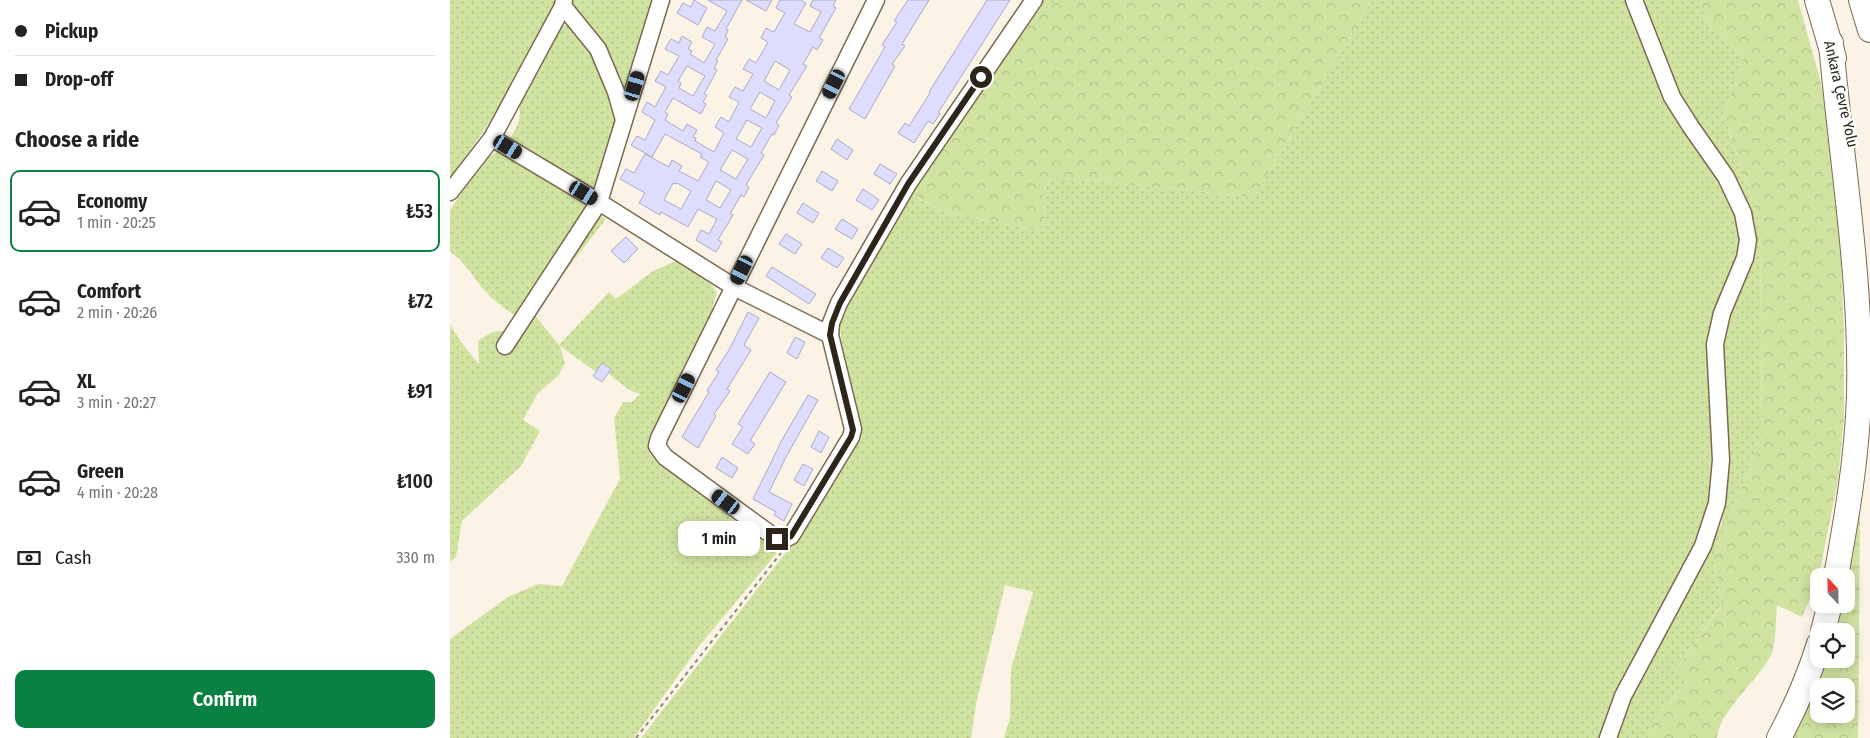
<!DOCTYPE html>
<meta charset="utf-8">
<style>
:root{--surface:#fff;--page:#f2f2f2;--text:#222;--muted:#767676;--line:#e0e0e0;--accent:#0b8043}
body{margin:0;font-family:"Fira Sans Condensed",sans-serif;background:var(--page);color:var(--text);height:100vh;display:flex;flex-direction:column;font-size:19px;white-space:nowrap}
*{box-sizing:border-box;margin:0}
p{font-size:16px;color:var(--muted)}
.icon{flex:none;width:28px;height:28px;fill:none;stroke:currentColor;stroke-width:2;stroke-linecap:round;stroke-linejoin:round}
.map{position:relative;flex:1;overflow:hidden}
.details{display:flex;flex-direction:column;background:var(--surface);width:450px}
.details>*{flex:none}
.hud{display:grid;align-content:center;height:110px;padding:0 15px;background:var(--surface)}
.needle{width:32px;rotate:338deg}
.tools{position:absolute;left:1360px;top:568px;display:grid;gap:10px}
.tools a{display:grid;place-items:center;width:45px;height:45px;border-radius:10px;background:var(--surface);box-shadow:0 2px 12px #0003;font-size:25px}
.end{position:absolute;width:22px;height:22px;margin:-11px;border:6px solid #2d251a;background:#fff;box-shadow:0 0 0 2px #fff}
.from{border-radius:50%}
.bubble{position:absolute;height:35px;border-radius:10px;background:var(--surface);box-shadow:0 2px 12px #0003;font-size:16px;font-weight:600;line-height:35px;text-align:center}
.car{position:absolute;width:15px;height:30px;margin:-15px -8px;border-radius:6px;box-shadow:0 0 4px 1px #0007;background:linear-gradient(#222 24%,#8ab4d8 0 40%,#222 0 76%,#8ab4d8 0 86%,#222 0)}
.hud b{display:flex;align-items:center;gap:18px;height:48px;font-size:19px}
.hud b+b{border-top:1px solid var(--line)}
.hud i{width:12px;height:12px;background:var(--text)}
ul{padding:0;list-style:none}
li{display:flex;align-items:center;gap:15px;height:82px;margin:0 10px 8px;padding:0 5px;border:2px solid transparent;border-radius:10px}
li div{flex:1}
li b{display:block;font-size:19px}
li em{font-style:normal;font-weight:600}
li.active{border-color:var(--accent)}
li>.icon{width:45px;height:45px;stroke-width:1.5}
h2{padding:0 15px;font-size:22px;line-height:60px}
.pay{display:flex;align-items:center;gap:12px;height:55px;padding:0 15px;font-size:19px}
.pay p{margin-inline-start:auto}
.action{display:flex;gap:10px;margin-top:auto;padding:10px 15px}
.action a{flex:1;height:58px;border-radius:10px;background:var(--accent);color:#fff;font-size:20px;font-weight:600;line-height:58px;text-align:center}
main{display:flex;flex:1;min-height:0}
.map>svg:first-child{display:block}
</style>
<main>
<section class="details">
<div class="hud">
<b><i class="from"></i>Pickup</b>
<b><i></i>Drop-off</b>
</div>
<h2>Choose a ride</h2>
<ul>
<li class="active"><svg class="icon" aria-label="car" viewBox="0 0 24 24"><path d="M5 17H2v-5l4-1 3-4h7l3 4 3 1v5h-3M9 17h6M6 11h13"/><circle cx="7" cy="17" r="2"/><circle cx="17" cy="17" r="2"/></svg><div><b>Economy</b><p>1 min · 20:25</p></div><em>₺53</em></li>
<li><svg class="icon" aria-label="car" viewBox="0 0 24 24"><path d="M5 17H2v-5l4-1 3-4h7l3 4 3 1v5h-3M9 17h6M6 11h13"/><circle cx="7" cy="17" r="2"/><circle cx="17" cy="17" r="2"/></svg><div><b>Comfort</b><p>2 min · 20:26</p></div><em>₺72</em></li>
<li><svg class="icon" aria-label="car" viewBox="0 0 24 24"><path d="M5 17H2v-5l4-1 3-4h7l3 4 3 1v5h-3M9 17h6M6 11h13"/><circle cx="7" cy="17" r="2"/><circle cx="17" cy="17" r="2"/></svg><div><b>XL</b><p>3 min · 20:27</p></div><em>₺91</em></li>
<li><svg class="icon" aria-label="car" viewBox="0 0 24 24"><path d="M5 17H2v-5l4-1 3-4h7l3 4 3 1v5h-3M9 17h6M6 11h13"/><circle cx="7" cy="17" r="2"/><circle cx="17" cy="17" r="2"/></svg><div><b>Green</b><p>4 min · 20:28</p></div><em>₺100</em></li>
</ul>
<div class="pay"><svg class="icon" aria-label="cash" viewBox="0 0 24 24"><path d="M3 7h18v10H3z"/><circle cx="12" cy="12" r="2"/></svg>Cash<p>330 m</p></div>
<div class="action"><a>Confirm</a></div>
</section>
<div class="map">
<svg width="1420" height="738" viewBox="0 0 1420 738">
<defs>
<pattern id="grass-dots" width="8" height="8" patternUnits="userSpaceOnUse" patternTransform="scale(1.25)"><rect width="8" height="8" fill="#d1e3a1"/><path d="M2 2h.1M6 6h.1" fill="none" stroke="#b4c38a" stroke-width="1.8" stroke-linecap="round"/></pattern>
<pattern id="forest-crowns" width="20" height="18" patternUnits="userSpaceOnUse" patternTransform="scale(1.25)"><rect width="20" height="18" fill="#d1e3a1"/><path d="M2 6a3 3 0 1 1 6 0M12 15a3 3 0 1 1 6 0" fill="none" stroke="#b4c38a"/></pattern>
</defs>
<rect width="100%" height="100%" fill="#fcf3e7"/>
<g fill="url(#grass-dots)">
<path d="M0,0H108L73,65L35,129L0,178Z"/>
<path d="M122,0H205L174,105L121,5Z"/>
<path d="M593,0H607L579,23Z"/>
<path d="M922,0H1177L1189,36L1212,82L1268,177L1293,229L1292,256L1271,296L1257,341L1264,430L1255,530L1153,738H554L560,718L561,669L583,592L555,585L526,704L521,738H191L337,551L406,436L389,323L460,194L494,212L592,231L596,211L593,192L602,177L804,197Z"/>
<path d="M1190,0H1250L1257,23L1294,57L1274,115L1310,224L1312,436L1263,560L1271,596L1270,607L1225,671L1239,679L1202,724L1197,738H1164L1170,718L1242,583L1272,523L1279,462L1272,350L1275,314L1304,233L1225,89Z"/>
<path d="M122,24L144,53L164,100L168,126L157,197L59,140C67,128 74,115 67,101L111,26Z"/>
<path d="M51,150L156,219L83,313L109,345L159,292L166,299L203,271L226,261L249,270L267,292L258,323L241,365L198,443L218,468L328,547L326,554L249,646L184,738H0V639L58,597L88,584L112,586L170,479L164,418L173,402H182L190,394L179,390L158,373L161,369L152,363L146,372L110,346L115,363L108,376L88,393L73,420L90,431L71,466L12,521L6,557L0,562V325L14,346L29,364L28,341L37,335L47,331L56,332L77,323C62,313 46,304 34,290C22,276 15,261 0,252V210L29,166L40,156Z"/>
</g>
<g fill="url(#forest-crowns)" fill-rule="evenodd">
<path d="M607,0H922L804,197L602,177L593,192L596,211L592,231L494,212L461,194L579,23Z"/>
<path d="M1250,0H1348L1370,79L1379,120L1393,227L1391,257L1394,333V417L1388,481L1368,580L1352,617L1327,605C1326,616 1326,647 1321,655C1310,678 1268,713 1267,738H1197L1202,724L1239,679L1225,671L1270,608L1271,596L1263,560L1312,436L1310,224L1274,115L1294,57L1257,23Z"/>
<path d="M1410,510L1408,738H1340L1373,659H1396V631H1382L1388,604H1396C1396,572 1400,540 1410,510ZM1369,686H1396V714H1369Z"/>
</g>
<g fill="#deddfe" stroke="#aba9c9" fill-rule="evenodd">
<path d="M244,0L257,8L248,25L227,13L233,3L241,7Z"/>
<path d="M258,0H292L276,29L278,30L275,37L278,39L266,60L268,61L264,68L267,70L254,94L257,95L253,102L256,104L251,114L223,98L215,112L218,114L215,120L233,131L237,124L247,130L243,137L246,138L245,141L264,152L274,133L265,127L271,117L279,122L289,102L279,97L285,87L293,91L303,74L293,69L299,59L306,63L318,42L311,38L316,28L324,32L335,13L326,8L330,0H351L356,3L344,24L360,32L371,12L360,6L363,0H386L383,6L386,8L369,38L373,40L367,50L363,47L353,64L357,66L339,95L342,97L326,123L329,125L324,135L322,134L311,153L314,155L296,185L299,187L294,197L291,195L280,214L283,215L268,240L272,242L266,252L246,240L251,230L259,234L267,219L248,209L238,227L211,212L210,215L189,203L195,193L170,179L176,169L184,173L195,154L219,167L222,160L232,166L229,171L248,181L259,162L250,157L252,154L215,134L202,157L181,145L187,136L195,140L205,120L192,112L197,102L205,107L216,87L205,81L211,71L218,75L229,56L215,49L221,39L229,43L232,36L242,42L238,49L242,51L240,54L254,63L265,44L252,37L257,27L265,31L277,11ZM325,61L340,70L329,90L314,81ZM237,66L255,76L243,96L229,88L231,83L228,81ZM310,92L325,101L316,118L300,109ZM297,120L312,128L301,147L286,139ZM282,150L298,159L286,179L270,170ZM266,181L281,190L270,208L256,200ZM223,183L226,184L227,183L241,191L231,209L214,200Z"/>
<path d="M296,0H322L316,11Z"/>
<path d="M458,0H479L452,44L455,46L442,64L445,66L415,119L399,109L435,47L432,45L447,22L444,21Z"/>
<path d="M537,0H560L488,113L490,114L483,124L478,121L464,143L448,133L455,123L459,126L480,93L479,92Z"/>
<path d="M387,139L403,150L397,160L381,149Z"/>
<path d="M430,164L447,174L440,184L424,174Z"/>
<path d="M372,171L388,181L382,191L366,181Z"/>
<path d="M413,189L429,200L422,210L406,200Z"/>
<path d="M353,203L369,213L363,223L347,213Z"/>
<path d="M392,219L408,229L402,239L385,229Z"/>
<path d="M336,234L352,244L345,254L329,244Z"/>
<path d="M176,237L188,249L174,263L161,251Z"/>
<path d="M378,248L394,258L387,268L371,258Z"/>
<path d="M322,267L366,294L359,304L316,276Z"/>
<path d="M298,312L309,318L294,345L301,350L277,389L280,391L264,414L266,416L248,448L232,437L259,392L257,391L269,372L266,370L279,350Z"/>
<path d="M345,337L355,342L347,359L337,353Z"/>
<path d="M152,363L161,369L152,382L143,376Z"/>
<path d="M320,372L336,382L300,441L305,444L298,454L282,444L293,427L288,424Z"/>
<path d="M358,395L368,400L335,459L319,492L342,504L334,521L324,515L326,512L303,499L332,440Z"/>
<path d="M369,431L379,437L371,453L361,447Z"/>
<path d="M272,457L288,468L282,478L266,468Z"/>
<path d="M353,464L363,469L354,486L344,480Z"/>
</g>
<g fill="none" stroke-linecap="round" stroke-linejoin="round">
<defs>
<g id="minor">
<path d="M426,0L209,438L207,446L215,457L327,539L333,540L341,536L401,437L403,429L380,335L381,323L389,303L458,184L584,0"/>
<path d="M113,6L148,49L166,92L174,120"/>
<path d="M42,138L149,202L284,287L380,335"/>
<path d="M0,192L42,138L113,6L114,0"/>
<path d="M55,346L149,202L211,0"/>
<path d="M1158,738L1173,696L1253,546L1267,503L1271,460L1265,344L1272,313L1295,258L1298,240L1293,213L1276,177L1241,127L1222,97L1184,0"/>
</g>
<g id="highway">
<path d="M1367,0L1384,58"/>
<path d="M1411,0L1420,30"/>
<path d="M1381,43C1391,161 1412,277 1409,395C1407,457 1397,516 1386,576"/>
<path d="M1373,631L1380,604"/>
<path d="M1329,738C1345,708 1359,676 1369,644"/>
</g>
</defs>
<use href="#minor" stroke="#7c694f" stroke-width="19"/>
<use href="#highway" stroke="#7c694f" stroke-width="26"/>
<path stroke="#8e867a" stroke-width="2" stroke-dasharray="4 4" stroke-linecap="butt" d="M186,738L331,553"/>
<use href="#minor" stroke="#fff" stroke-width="16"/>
<use href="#highway" stroke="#fff" stroke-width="24"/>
</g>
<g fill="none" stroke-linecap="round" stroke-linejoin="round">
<path stroke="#2d251a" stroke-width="6" d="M327,539L333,540L341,536L401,437L403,430L380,335L382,323L390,303L458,184L531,77"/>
</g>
<g text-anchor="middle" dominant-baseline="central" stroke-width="5" stroke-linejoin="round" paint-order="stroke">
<g font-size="15" fill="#2d251a" stroke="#fff">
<text transform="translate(1391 94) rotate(77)">Ankara Çevre Yolu</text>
</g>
</g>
</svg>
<div class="tools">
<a><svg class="needle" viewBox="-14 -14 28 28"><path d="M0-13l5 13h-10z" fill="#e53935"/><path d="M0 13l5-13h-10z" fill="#767676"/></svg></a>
<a><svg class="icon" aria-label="locate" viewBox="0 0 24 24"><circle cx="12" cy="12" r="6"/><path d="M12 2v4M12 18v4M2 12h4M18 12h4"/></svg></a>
<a><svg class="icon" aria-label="layers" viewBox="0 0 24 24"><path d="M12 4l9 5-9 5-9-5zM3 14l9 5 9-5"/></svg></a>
</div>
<i class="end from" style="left:531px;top:77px"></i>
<i class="end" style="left:327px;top:539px"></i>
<div class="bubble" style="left:228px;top:521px;width:82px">1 min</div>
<i class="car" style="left:384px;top:84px;rotate:206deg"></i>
<i class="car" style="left:185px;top:86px;rotate:17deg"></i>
<i class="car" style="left:58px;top:147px;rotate:121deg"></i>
<i class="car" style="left:134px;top:193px;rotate:121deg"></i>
<i class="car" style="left:292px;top:270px;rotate:206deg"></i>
<i class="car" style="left:234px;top:388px;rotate:27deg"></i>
<i class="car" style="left:276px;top:502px;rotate:306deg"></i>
</div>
</main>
